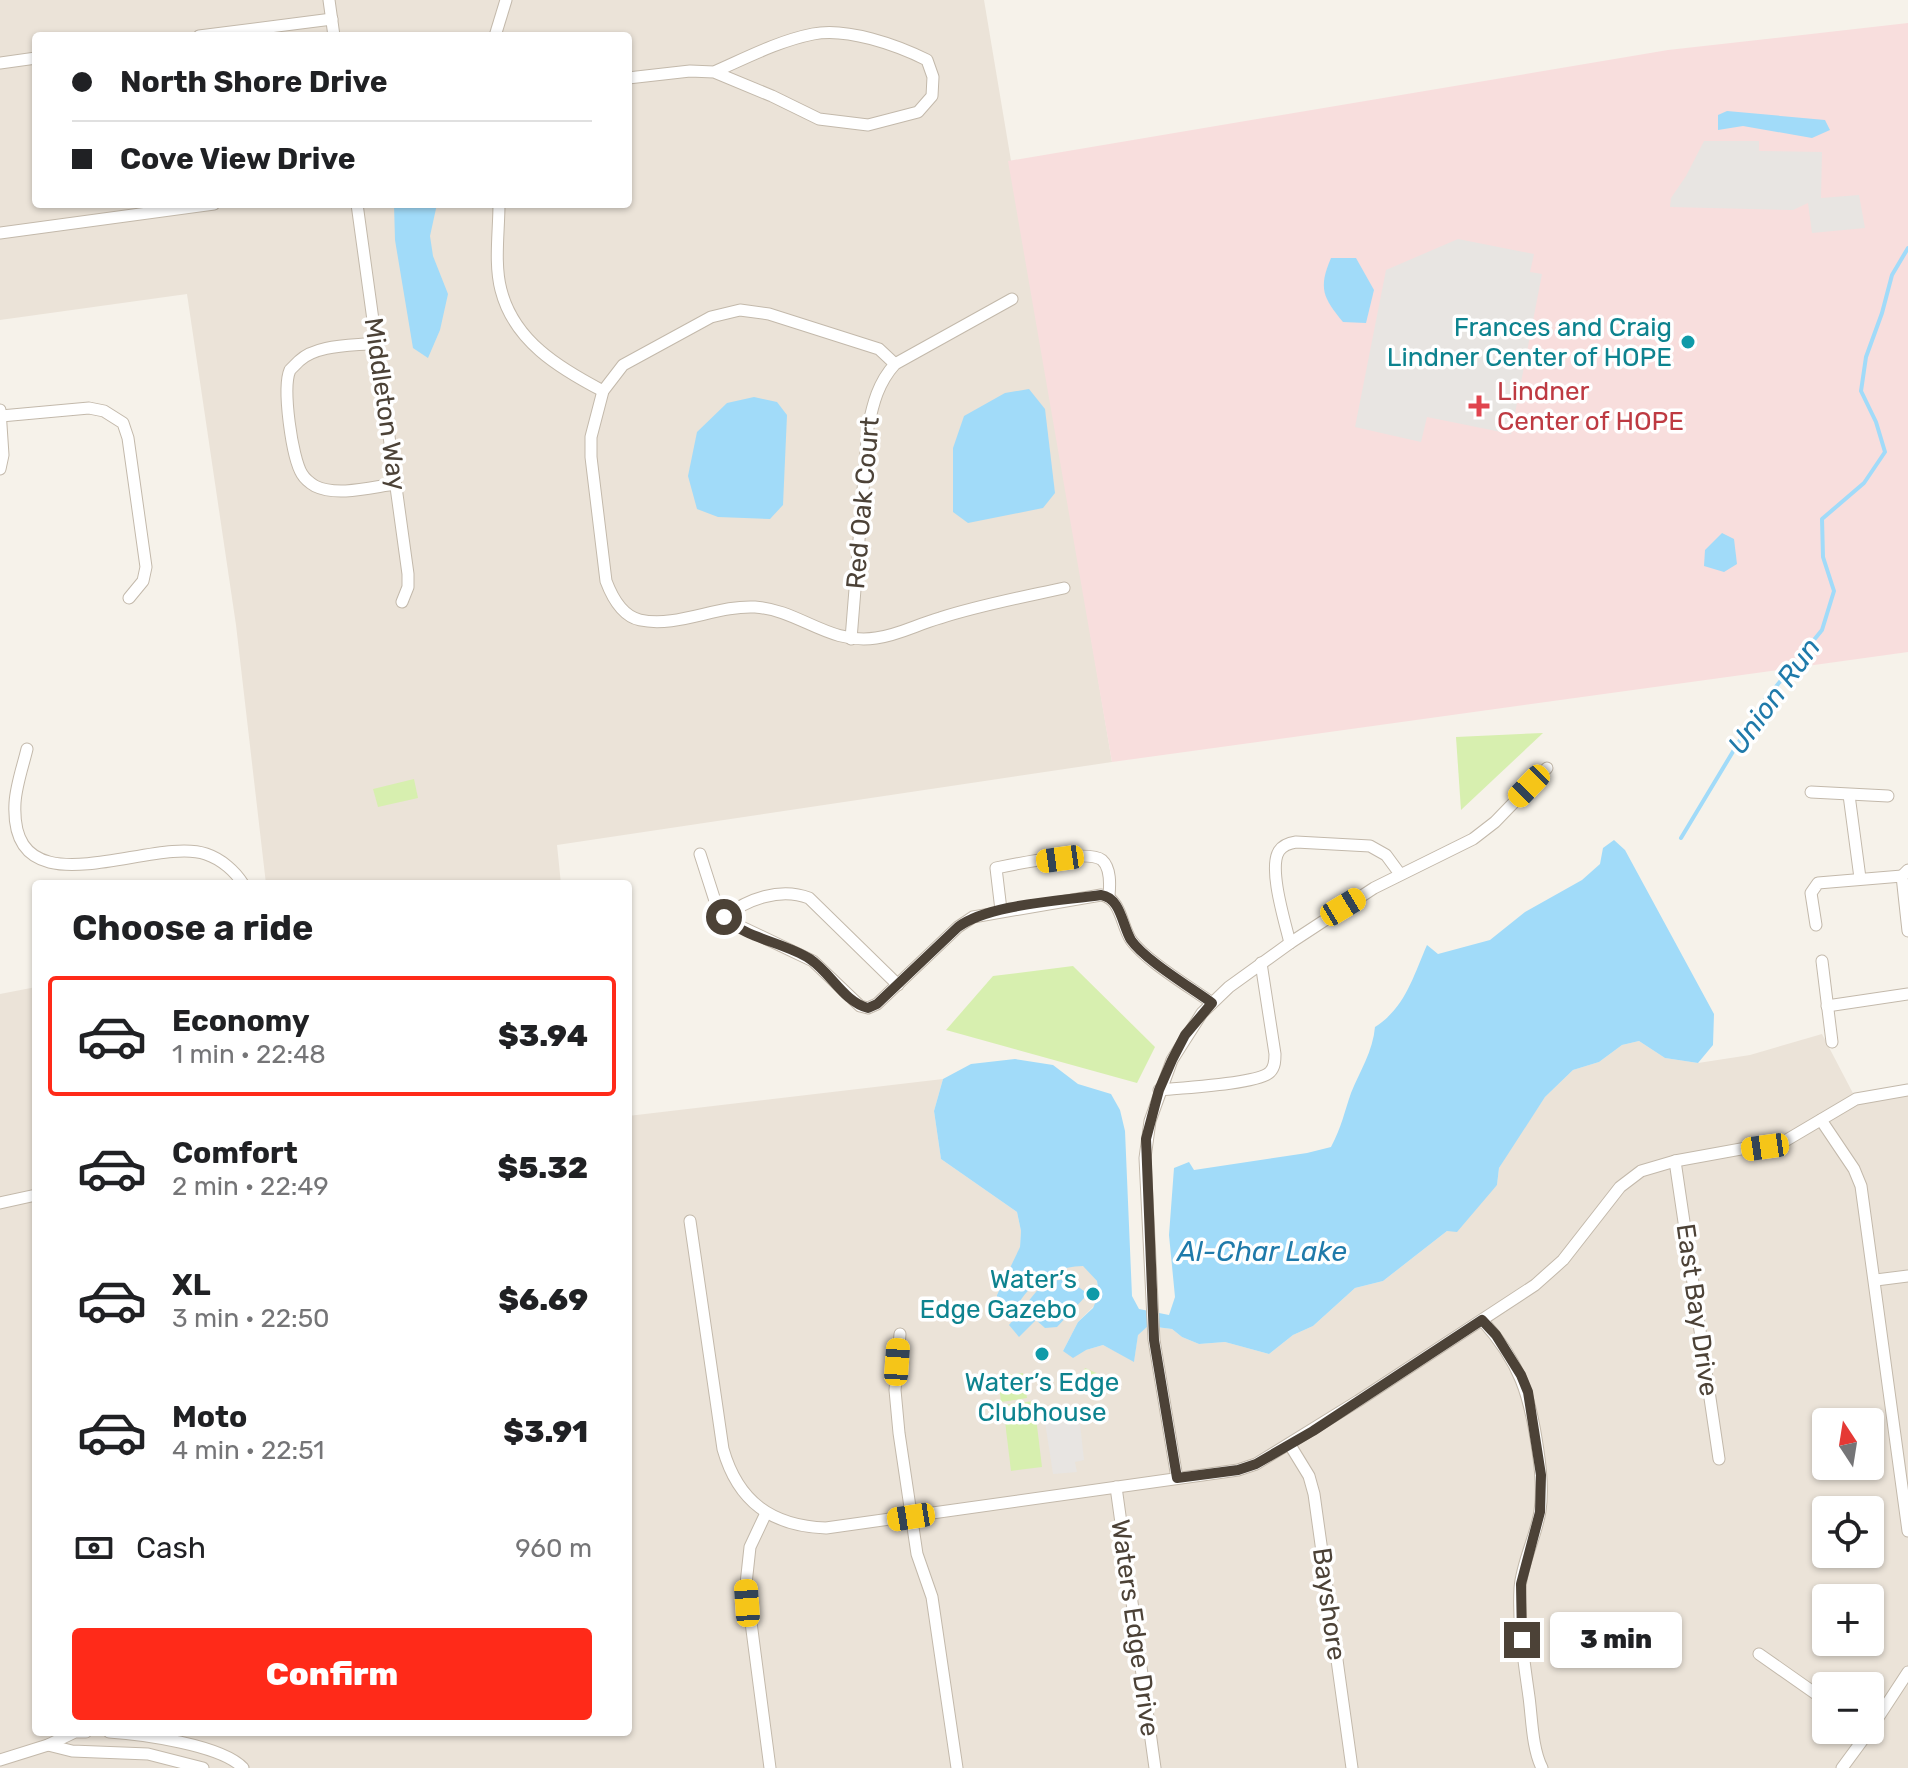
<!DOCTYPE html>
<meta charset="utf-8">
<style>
:root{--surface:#fff;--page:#f6f6f6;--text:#202124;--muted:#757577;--line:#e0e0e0;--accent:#ff2a19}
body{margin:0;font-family:Rubik,sans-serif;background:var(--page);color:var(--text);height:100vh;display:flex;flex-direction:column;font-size:30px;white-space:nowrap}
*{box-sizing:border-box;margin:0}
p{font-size:26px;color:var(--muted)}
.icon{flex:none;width:44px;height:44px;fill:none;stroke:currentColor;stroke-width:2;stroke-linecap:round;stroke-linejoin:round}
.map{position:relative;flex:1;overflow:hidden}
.details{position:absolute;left:32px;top:880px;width:600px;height:856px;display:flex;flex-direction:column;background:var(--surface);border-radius:8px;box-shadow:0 2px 6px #0004}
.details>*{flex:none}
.hud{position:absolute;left:32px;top:32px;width:600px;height:176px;border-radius:8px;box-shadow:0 2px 6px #0004;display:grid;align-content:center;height:176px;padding:0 40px;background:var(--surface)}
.needle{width:52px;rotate:348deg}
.fabs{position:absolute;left:1812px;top:1408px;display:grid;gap:16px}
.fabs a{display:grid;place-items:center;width:72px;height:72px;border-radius:8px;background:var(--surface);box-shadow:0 2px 6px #0004;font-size:40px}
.end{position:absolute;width:36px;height:36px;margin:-18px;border:10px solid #4c4237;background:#fff;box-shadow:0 0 0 4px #fff}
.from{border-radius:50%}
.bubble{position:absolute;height:56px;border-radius:8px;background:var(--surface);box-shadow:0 2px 6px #0004;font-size:26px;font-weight:800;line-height:56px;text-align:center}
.car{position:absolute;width:24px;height:48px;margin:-24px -12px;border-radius:10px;box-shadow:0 0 6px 2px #0007;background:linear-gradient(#f5c518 24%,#345 0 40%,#f5c518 0 76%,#345 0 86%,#f5c518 0)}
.hud b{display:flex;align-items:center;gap:28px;height:76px;font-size:30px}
.hud b+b{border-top:2px solid var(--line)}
.hud i{width:20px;height:20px;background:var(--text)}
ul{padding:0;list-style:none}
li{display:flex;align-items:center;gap:24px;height:120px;margin:0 16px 12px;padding:0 24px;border:4px solid transparent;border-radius:8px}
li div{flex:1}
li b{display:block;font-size:30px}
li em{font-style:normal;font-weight:800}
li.current{border-color:var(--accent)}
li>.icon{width:72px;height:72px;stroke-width:1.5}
h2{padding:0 40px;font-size:36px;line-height:96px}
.pay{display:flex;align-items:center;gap:20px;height:88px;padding:0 40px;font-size:30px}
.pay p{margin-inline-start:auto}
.button{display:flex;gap:16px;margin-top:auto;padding:16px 40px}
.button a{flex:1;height:92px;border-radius:8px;background:var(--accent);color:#fff;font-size:32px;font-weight:800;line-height:92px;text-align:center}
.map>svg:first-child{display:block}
</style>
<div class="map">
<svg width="1908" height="1768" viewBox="0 0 1908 1768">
<rect width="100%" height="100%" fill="#f6f2ea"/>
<g fill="#ebe3d8" fill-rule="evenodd">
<path d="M0,0H984L1112,762L557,845L561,884H266L236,625L187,294L0,320ZM36,36H628V204H36Z"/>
<path d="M36,987V1732H628V1116L943,1079L934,1111L941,1159L1017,1212L1021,1231L1020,1248L997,1295L1009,1320L1019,1300L1030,1287L1049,1273L1067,1266H1084L1097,1281L1100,1300L1078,1322L1063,1351L1086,1350L1103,1345L1134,1361L1138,1334L1148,1326L1172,1329L1182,1337L1199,1344L1225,1342L1269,1354L1293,1335L1313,1326L1355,1288L1383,1281L1447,1231L1497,1185L1499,1168L1512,1146L1545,1097L1573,1070L1599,1062L1622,1045L1639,1041L1665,1058L1698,1063L1750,1055L1822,1034L1856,1099L1908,1090V1768H0V994ZM1826,1422H1870V1466H1826ZM1826,1510H1870V1554H1826ZM1826,1598H1870V1642H1826ZM1826,1686H1870V1730H1826Z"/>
</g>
<path fill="#f8dedd" d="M1908,23V652L1112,762L1008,161L1668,50Z"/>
<g fill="#d7efaf">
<path d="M1543,733L1461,810L1456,737Z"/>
<path d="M414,779L418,798L378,807L373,789Z"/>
<path d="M1073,966L1155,1047L1137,1083L946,1030L993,976Z"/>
<path d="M1085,1368L1110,1379L1101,1398L1076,1386Z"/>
<path d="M1023,1373L1027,1398L1001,1402L998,1376Z"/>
<path d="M1034,1401L1042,1467L1011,1471L1003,1405Z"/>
</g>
<g fill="#e8e5e2">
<path d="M1704,141H1759V151L1822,152L1821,198L1859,195L1865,228L1812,233L1808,203L1793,210L1670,207L1671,198L1686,176Z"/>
<path d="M1458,239L1534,254L1530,272L1542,274L1511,434L1427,417L1421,442L1355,427L1386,270Z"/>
<path d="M1078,1405L1084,1460L1075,1462L1077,1472L1053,1474L1043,1409Z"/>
</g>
<g fill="#a1dbf9">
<path d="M1727,111L1825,120L1830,130L1812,138L1743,126L1718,130V115Z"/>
<path d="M394,204H437L430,236L433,256L448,294L440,330L428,358L413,348L395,240Z"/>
<path d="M1331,258H1356L1374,290L1366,323L1343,322C1323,298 1318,288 1331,258Z"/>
<path d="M1029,389L1045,409L1055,493L1043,508L968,523L953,512V448L964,416L1005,393Z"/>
<path d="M754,397L777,402L787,415L783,505L770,519L718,517L697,509L688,476L697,432L727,403Z"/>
<path d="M1722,533L1734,539L1737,564L1724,572L1704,566L1705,550Z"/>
<path d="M1614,840L1625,850L1714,1014L1713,1045L1698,1063L1665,1058L1639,1041L1622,1045L1599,1062L1573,1070L1545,1097L1499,1168L1497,1185L1457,1232L1447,1231L1383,1281L1355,1288L1313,1326L1293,1335L1269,1354L1225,1342L1199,1344L1182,1337L1172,1329L1148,1326L1138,1335L1134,1362L1103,1345L1086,1350L1073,1358L1063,1351L1078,1322L1093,1308L1096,1301L1100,1300L1097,1281L1083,1266C1046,1267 1024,1288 1009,1321L997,1316V1295L1020,1247L1021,1231L1017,1212L941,1159L934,1111L943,1079L971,1064L1015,1059L1053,1065L1078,1084L1111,1094L1120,1110L1125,1131L1132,1296L1139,1309L1169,1315L1175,1297L1169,1235L1174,1168L1189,1162L1194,1170L1307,1153L1331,1147C1342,1126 1344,1113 1351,1093C1360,1071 1373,1051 1375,1027C1405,1008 1413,977 1427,945L1438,954L1490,940L1525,912L1582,880L1600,864L1603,848Z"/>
<path d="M1067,1279L1084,1291L1085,1297L1057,1327L1045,1328L1036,1320L1019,1337L1009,1325L1044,1282Z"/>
</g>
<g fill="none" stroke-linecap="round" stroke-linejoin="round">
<path stroke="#a1dbf9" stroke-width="4" d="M1681,838L1761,705L1822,630L1834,591L1823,557L1822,519L1864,483L1885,452L1876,422L1861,391L1866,357L1882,313L1892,275L1908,248"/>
<defs>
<g id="street">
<path d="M329,0L334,36"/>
<path d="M199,36L332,19"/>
<path d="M495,36L506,0"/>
<path d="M0,63L36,58"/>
<path d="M628,78L690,71L714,72L772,96L819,119L868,125L918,112L932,96L933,77L927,60C897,45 846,27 813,34C778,41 746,58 714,72"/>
<path d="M357,204L408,574V587L402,602"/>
<path d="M499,204C499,231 494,264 501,290C514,341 559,368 603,391"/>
<path d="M0,233L214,204"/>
<path d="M376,343C353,346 317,344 299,361C298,362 291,369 290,370C282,388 292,458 302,474C305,479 310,483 315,486C337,497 372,487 395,484"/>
<path d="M895,364L879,349L769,314L740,310L711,317L623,365L603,391L591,437V457L606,581C612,597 622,616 640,620C677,628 717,605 755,607C800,610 828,645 876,638C899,635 918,624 940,618C980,605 1023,597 1064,588"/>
<path d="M1,416L89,408L104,411L123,423L128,438L146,567L143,581L129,598"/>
<path d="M0,469L3,455L0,410"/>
<path d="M851,639L868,428C873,403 878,383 895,364L1012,299"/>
<path d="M27,749C23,766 16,785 15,803C9,916 152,835 206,854C221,859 235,871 243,884"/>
<path d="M1811,792L1888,796"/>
<path d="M1849,795L1860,878"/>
<path d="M700,854L717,907L729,921L813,961L860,1006L868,1008L877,1004L958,927L973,917L1101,895C1121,898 1121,925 1131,940C1146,961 1190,987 1212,1003"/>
<path d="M1908,870L1902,876L1908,931"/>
<path d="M1001,910L996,868C1015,864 1088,849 1102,860C1111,868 1110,885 1109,896"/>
<path d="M724,917C748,899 780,887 809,898L898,985"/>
<path d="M1816,925L1811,893L1818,883L1902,876"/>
<path d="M1290,943C1285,922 1268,868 1279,851C1283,845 1289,843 1296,842L1370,846L1386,855L1400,874"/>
<path d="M1822,961L1832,1042"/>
<path d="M1827,1006L1908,994"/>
<path d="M1159,1090C1179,1088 1259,1084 1270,1072C1275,1067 1275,1060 1275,1054L1261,963"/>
<path d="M1821,1120L1854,1169L1861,1186L1908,1531"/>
<path d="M1675,1161L1719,1459"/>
<path d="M0,1203L36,1195"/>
<path d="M690,1221L723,1449C738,1502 772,1526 826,1528L1238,1470L1256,1464L1358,1401L1535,1285L1563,1260L1620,1187L1641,1171L1675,1161L1785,1141L1856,1099L1908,1090"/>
<path d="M1876,1280L1908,1276"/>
<path d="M1482,1320C1520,1362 1530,1395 1538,1451C1541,1471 1543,1491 1540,1511C1536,1537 1522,1562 1520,1588C1518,1625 1524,1661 1529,1697C1532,1719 1532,1748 1542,1768"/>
<path d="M900,1334L895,1390L899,1433L917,1554L932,1597L957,1768"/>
<path d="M1290,1445L1309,1476L1314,1494L1352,1768"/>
<path d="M1177,1478L1154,1340L1145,1158L1150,1121L1172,1060L1202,1013L1229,987L1290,943L1374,888L1473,839L1495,822L1547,768"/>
<path d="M1116,1487L1155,1768"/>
<path d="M766,1513L750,1547L746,1584L770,1768"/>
<path d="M1759,1654L1826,1701"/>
<path d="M1870,1730L1908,1672"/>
<path d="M109,1732C141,1734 222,1745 243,1768"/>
<path d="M48,1745L72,1751L148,1754L203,1768"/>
<path d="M0,1760L48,1745L75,1732H86"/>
<path d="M1842,1768L1870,1730"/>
</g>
</defs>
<use href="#street" stroke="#c3b9ab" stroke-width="13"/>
<use href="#street" stroke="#fff" stroke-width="11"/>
</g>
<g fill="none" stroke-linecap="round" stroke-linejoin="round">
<path stroke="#4c4237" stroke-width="10" d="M724,917C746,939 784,942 810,959C831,973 844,1002 868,1008L877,1004L958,927C989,904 1061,901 1101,895C1121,898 1122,925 1131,940C1145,960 1190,987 1212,1003L1185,1035L1172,1060L1159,1090L1146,1139L1154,1340L1177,1478L1238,1470L1256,1464L1313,1431L1482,1320L1496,1335L1521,1375L1528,1392L1541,1475L1540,1512L1521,1584L1522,1640"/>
</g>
<g fill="#0f9aa8" stroke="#fff" stroke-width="3">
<circle cx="1688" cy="342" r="8"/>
<circle cx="1093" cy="1294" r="8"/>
<circle cx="1042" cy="1354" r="8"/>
</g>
<path fill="#e0444e" stroke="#fff" stroke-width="3" d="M1475 394h8v8h8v8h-8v8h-8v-8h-8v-8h8z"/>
<g text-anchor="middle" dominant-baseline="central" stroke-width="7" stroke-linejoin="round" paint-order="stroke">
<g font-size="26" fill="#0d838f" stroke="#fff" text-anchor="end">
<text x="1672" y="327">Frances and Craig<tspan x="1672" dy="30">Lindner Center of HOPE</tspan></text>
<text x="1077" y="1279">Water’s<tspan x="1077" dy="30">Edge Gazebo</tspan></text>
<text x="1042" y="1382" text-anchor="middle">Water’s Edge<tspan x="1042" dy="30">Clubhouse</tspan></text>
</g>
<g font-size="26" fill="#be3a42" stroke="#fff" text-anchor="start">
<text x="1497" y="391">Lindner<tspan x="1497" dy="30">Center of HOPE</tspan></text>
</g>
<g font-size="26" fill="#4c4237" stroke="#fff">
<text transform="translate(385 404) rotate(82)">Middleton Way</text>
<text transform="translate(863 503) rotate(-85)">Red Oak Court</text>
<text transform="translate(1697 1310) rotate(82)">East Bay Drive</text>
<text transform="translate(1329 1604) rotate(82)">Bayshore</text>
<text transform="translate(1135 1628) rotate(82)">Waters Edge Drive</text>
</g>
<g font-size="28" font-style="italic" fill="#1f7aaa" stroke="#fff">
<text transform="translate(1774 696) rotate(-54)">Union Run</text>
<text x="1262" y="1251">Al-Char Lake</text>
</g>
</g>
</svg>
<div class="fabs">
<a><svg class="needle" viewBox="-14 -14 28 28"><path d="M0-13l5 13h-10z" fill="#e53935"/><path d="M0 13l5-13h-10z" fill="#757577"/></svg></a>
<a><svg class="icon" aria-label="locate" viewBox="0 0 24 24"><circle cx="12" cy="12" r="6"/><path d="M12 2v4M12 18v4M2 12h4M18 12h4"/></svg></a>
<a>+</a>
<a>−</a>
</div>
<i class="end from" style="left:724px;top:917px"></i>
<i class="end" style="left:1522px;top:1640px"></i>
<div class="bubble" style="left:1550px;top:1612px;width:132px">3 min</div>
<i class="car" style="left:1529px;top:786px;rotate:224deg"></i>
<i class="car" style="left:1060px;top:859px;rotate:262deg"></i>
<i class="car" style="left:1343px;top:907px;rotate:59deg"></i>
<i class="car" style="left:1765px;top:1147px;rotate:262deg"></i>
<i class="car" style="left:897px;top:1362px;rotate:4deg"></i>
<i class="car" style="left:911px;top:1517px;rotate:261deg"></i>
<i class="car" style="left:747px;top:1603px;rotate:356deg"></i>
<div class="hud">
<b><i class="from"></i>North Shore Drive</b>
<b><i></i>Cove View Drive</b>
</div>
<section class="details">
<h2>Choose a ride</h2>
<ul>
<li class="current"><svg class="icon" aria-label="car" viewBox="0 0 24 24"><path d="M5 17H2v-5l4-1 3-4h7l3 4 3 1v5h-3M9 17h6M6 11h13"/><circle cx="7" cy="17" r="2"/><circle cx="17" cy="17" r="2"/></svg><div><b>Economy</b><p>1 min · 22:48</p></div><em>$3.94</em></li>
<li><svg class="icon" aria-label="car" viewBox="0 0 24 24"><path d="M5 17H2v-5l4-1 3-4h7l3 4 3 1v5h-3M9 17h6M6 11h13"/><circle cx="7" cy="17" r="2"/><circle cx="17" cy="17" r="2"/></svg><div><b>Comfort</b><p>2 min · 22:49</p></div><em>$5.32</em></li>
<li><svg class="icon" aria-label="car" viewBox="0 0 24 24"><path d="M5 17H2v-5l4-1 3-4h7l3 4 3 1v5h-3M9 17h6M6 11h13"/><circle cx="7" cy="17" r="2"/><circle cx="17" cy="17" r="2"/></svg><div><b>XL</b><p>3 min · 22:50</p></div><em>$6.69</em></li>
<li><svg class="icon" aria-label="car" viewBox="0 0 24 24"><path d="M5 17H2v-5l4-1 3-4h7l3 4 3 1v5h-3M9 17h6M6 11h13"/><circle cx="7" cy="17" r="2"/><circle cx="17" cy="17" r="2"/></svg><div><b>Moto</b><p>4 min · 22:51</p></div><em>$3.91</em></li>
</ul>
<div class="pay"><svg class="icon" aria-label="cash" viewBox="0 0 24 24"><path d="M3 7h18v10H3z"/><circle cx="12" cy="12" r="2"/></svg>Cash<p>960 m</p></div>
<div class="button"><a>Confirm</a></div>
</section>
</div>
